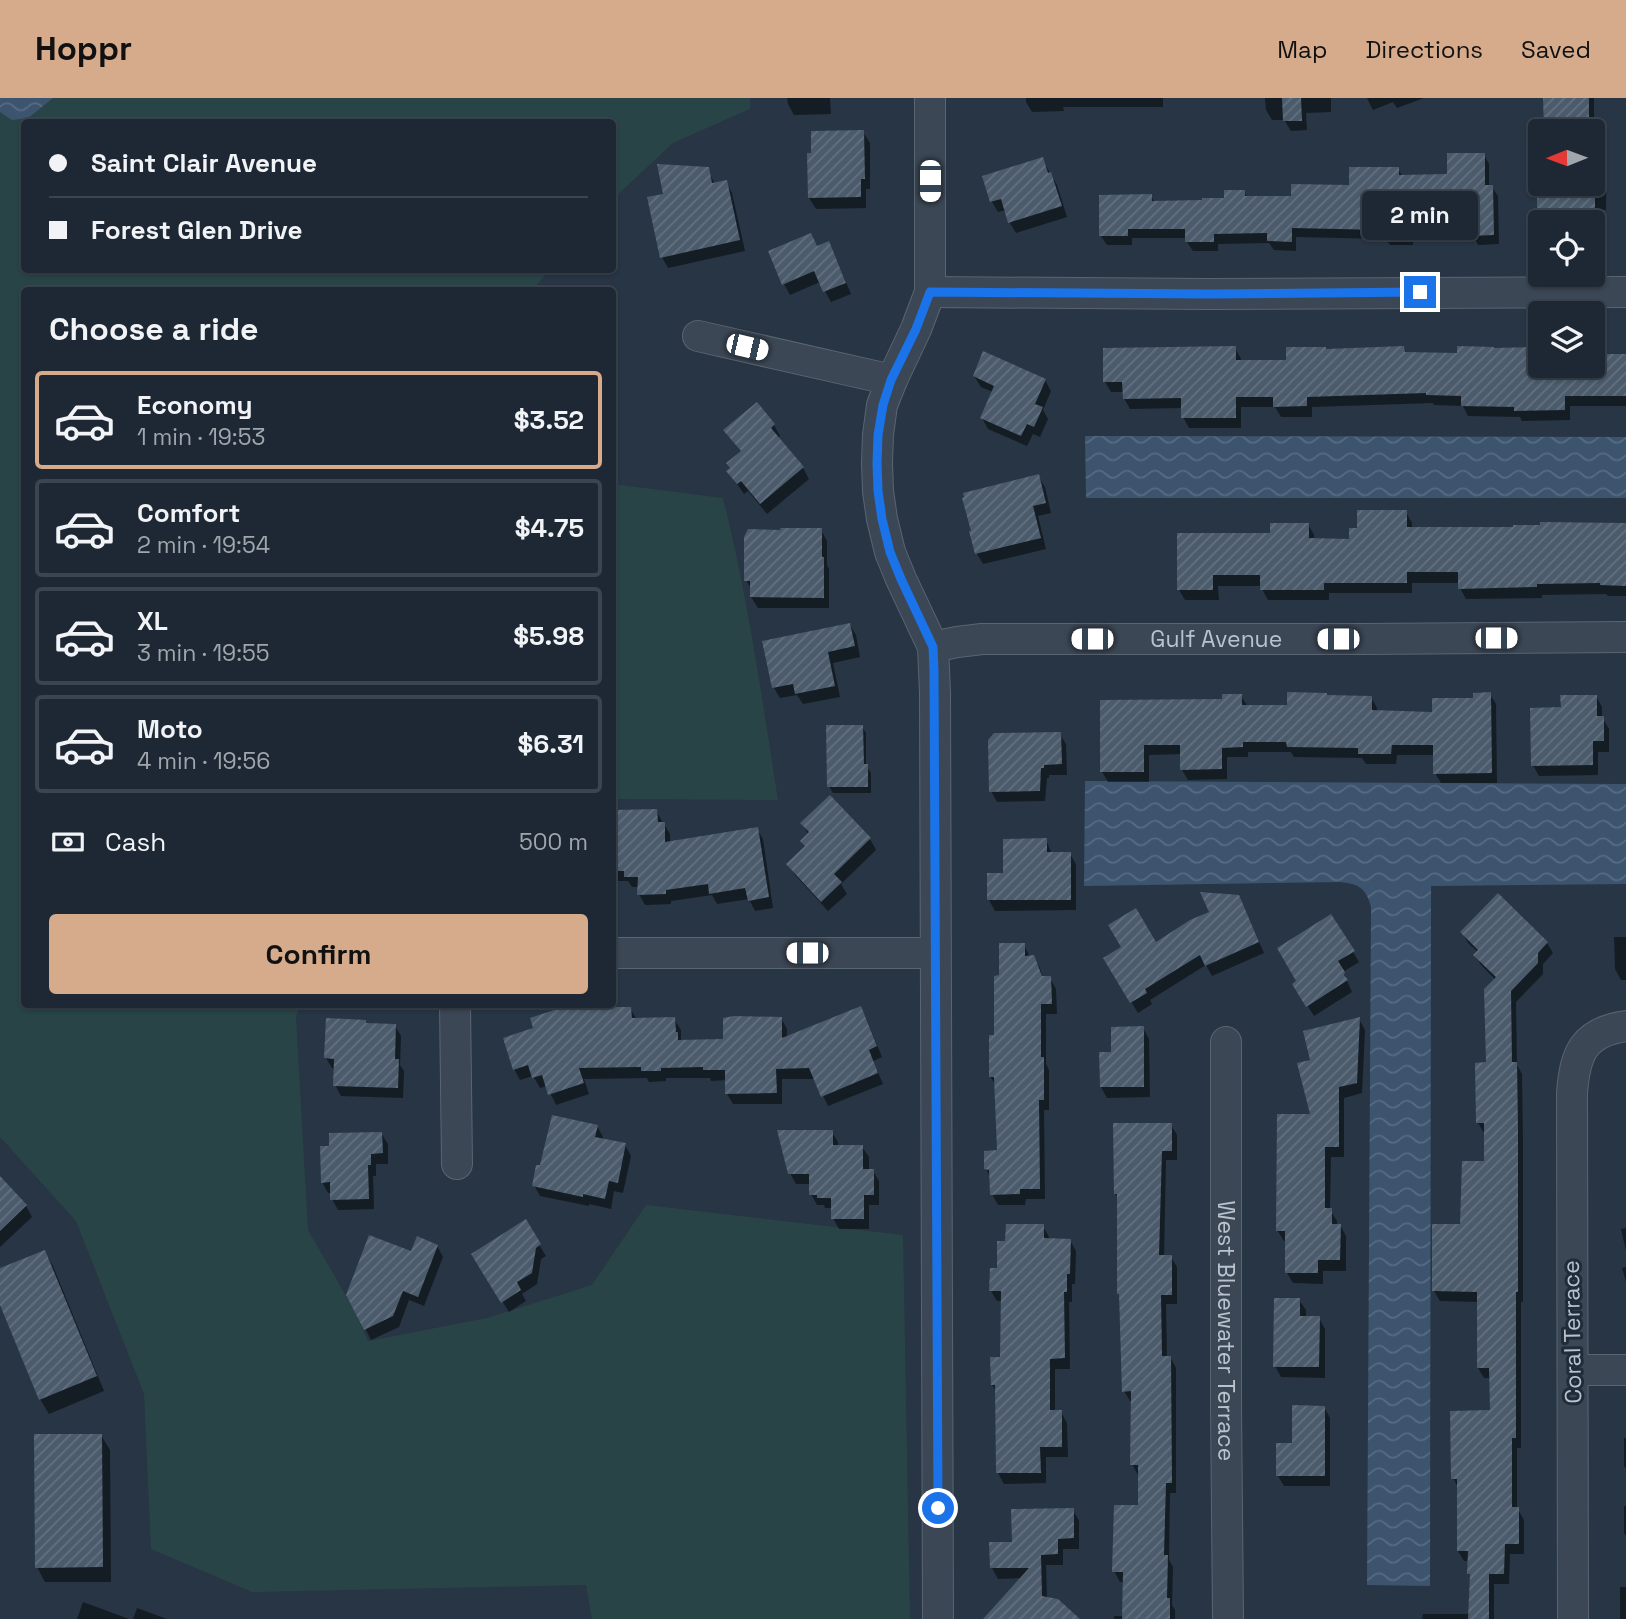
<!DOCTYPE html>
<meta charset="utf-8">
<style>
:root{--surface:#1d2834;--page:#25303c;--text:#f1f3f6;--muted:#a0a6ac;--line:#3b444f;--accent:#d6ab8b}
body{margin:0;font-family:"Space Grotesk",sans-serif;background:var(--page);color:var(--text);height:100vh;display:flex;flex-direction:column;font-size:26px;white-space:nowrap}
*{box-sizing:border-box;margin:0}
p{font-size:23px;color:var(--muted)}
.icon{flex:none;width:38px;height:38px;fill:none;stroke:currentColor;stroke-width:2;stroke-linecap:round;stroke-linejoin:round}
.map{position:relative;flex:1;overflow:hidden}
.details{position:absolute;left:21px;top:189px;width:595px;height:721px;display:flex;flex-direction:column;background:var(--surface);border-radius:7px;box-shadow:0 2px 5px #0004,0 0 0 2px var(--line)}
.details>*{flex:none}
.top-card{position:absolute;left:21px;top:21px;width:595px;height:154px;border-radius:7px;box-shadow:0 2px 5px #0004,0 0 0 2px var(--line);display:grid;align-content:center;height:154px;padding:0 28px;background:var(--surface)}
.needle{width:46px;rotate:269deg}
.controls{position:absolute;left:1528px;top:21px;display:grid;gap:14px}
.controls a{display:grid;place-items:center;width:77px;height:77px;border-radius:7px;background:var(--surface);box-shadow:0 2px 5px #0004,0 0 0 2px var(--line);font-size:35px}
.end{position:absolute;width:32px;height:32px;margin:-16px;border:9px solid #1a73e8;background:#fff;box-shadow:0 0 0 4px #fff}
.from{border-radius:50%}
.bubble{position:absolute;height:49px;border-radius:7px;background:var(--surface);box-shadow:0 2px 5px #0004,0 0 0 2px var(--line);font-size:23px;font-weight:700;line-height:49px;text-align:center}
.car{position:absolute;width:21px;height:42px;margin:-21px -10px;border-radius:9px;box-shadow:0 0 5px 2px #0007;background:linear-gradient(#fff 24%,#345 0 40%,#fff 0 76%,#345 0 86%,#fff 0)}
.top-card b{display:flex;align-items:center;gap:24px;height:66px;font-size:26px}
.top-card b+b{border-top:2px solid var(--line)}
.top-card i{width:18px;height:18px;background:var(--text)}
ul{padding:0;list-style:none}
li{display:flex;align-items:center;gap:21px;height:98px;margin:0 14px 10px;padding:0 14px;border:4px solid var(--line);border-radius:7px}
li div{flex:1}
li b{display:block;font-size:26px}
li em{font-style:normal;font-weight:700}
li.on{border-color:var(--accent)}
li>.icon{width:63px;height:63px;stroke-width:1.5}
h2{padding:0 28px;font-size:32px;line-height:84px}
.pay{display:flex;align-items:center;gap:18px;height:77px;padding:0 28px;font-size:26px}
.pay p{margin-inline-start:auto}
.cta{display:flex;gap:14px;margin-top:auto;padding:14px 28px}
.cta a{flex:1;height:80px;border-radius:7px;background:var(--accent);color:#111;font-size:28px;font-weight:700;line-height:80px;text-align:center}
header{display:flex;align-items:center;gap:42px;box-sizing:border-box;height:98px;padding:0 35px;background:var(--accent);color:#111}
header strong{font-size:33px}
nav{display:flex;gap:38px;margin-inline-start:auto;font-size:24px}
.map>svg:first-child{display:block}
</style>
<header>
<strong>Hoppr</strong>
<nav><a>Map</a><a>Directions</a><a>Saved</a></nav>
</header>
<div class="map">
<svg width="1626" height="1521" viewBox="0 0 1626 1521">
<defs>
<pattern id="water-waves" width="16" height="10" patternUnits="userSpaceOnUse" patternTransform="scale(1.75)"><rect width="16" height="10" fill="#3d546e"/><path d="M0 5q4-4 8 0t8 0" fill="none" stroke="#576b82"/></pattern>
<pattern id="building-hatch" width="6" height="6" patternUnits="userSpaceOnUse" patternTransform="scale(1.75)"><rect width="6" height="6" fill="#4b5b6b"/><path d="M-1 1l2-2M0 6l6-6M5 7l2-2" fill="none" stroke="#63717f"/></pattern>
</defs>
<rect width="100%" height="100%" fill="#273545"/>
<g fill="#294446">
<path d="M0,0H750V11L673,45L613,101L612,24H24V172H549L535,189V192H24V906L300,907L296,919L308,1132L354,1212L368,1243L487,1220L592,1187L646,1107L903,1137L910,1521H592L586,1487L252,1494L151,1451L144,1296L76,1123L0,1039Z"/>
<path d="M613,386L723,400C748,499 762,601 778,702L613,701Z"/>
</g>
<g fill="url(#water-waves)">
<path d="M0,0H53L28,20L12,22L0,14Z"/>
<path d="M1085,338L1626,339V400H1086Z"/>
<path d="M1085,683L1626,686V786L1431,788L1430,1488L1367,1487L1371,809C1366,790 1359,786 1340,784L1084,788Z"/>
</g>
<g fill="#0007" fill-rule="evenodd">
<path d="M787,0H830L831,16L794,17L788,6Z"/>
<path d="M1026,0H1163V9H1063L1064,13L1032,14L1026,4Z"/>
<path d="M1265,0H1331V14L1306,15L1307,32L1291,33L1284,22H1272L1266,12Z"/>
<path d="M1367,0H1424L1397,10L1393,4L1373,12Z"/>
<path d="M1545,0H1594V24H1600L1607,34L1606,112H1600V145H1592V124H1540V130L1539,129V62L1537,58V28H1545ZM1540,33H1592V86H1540Z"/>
<path d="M863,34L870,45V91H866V110L816,111L809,100Z"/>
<path d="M1484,56L1489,66V89H1492L1498,98L1499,146L1478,147L1473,137V133L1413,134V147H1390L1386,141L1296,139V153L1274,152L1269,145L1218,146V153H1193L1187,144V140H1132V147H1107L1101,138L1151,98L1155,105L1226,101L1244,94L1248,100H1293L1351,89L1398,71L1403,79L1449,78Z"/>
<path d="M1042,61L1057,87L1067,119L1016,135L1010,125L1006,112L998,114L992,104L985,80Z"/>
<path d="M707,71L715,86L726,84L732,95L745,153L668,170L662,159L665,97Z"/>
<path d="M818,150L834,156L851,196L831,204L820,184L790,197L784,186Z"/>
<path d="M1403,249L1407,256H1459L1540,253V268H1592V257L1626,258V308H1570V322L1522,323L1520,319L1468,318L1463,308L1434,307L1433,305L1312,309V319H1281L1275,309H1241V330H1189L1183,319V310L1130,311L1124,300V294H1111L1105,284L1235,250L1241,261V264H1288L1326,253Z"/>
<path d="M974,278L1045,282L1051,293L1043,312L1048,321L1040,339L1033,336L1027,348L988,331L982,320L993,294L981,289Z"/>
<path d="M774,327L780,338L778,340L803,370L809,381L767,416L748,393L744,396L728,373L742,355L726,333Z"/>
<path d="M1038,378L1045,389L1051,415L1038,418L1046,451L983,466L977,456Z"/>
<path d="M1406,414L1412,425V431H1515L1626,426V498H1608L1606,496L1542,497V500L1466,501L1460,490V485H1412V495H1329V502H1268L1262,491V488H1218L1219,502H1185L1179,492L1271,437L1308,426L1314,437V442H1350L1359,432Z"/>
<path d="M821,432L827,443V467L829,471V510H758L751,499V491L746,482Z"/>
<path d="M850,527L856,537L860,559L833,565L840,599L803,606L797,597L780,600L774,590L765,545Z"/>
<path d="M1490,596L1496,606L1497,685H1441L1435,675V657H1397L1396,666H1366L1362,660L1294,659L1291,654H1248V659H1227V681L1188,682L1182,672V656L1149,657V684H1108L1102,674V604L1224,603L1241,598L1248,609H1288L1327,599H1371L1377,610V614L1434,616Z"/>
<path d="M1596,598L1602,609V619L1609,631V654H1598V677L1539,678L1533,667L1562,611Z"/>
<path d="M862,629L866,635V668L871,675V695H833L829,688Z"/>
<path d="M1060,636L1066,646L1067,677H1049V680H1047L1045,703L997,704L991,693Z"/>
<path d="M656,713L670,736V745L757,731L763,741L773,810L755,813L749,801L717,806L712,797L671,803V806L645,807L639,796V789H632L628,783H612V746H617Z"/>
<path d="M802,726L870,741L876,752L841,786L847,796L828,813L795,777L788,767L806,750L802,743L809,737Z"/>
<path d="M1046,742L1052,756H1070L1076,766V812L995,813L989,802L1005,777Z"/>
<path d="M1244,810L1264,855L1212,878L1206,867L1150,902L1152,906L1138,915L1105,860L1155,846Z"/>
<path d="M1462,834L1547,845L1553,855L1543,866V876L1516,904L1517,967L1522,976L1523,1042V1204H1521V1350H1517V1410L1524,1422V1456H1510L1509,1486H1494V1521H1422L1423,1516H1470L1472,1480L1469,1475V1463H1464L1458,1453L1459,1391L1453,1380L1491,1314V1280H1484L1478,1270V1204L1440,1203L1434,1193L1485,1065V1035H1484L1478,1025L1488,966L1496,882L1481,867L1475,857L1478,854L1468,845Z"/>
<path d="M1614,839H1626V882H1621L1615,871Z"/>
<path d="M1024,847L1030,859H1033L1040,870L1043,880H1050L1056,891L1057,916H1046V966L1049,972V1012H1044L1045,1101H1026L1025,1107H998L992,1096L991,1080L986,1071L999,1054L996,988L990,978L1001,879Z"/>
<path d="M1353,854L1359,864L1343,874L1352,894L1314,918L1294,886Z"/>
<path d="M630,910L637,922L674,921L681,932V944L725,943L781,920L787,931V939L860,910L866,920L882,959L873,963L883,986L828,1008L815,981H782V1006H733L727,996V982L711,983L710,980H666V983L649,984L647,980L584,981L589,996L556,1007L547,988L540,990L533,978L520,982L514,971Z"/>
<path d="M1359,921L1365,932L1362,995L1344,1000V1059H1331L1330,1112L1337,1123V1127H1340L1346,1138V1173H1323V1186L1293,1185L1287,1175V1143H1284L1277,1132L1312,1018V963Z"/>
<path d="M367,927L395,928L401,938L400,967L404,973L403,1000L341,998L335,987V971L332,970L326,960Z"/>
<path d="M1143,930L1149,941L1150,999L1107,1000L1101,989L1112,956Z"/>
<path d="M1171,1027L1177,1037V1062H1166L1164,1159H1171L1177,1169V1206H1166L1167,1259H1170L1176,1270V1395H1170L1169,1462L1173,1469L1172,1507L1175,1512V1521H1114V1518H1124V1484H1120L1114,1473L1140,1409L1138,1377L1132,1366V1303H1130L1124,1293L1121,1200L1119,1196V1102L1115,1095Z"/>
<path d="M597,1028L603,1039L602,1042L625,1047L631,1058L623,1095L614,1093L611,1111L589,1106V1108L540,1098L534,1087L542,1069Z"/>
<path d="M832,1034L838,1044V1048L862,1049L869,1059V1073H873L879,1083V1107H869V1131H839L833,1120V1110H825L824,1107H817L811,1096V1086H796L790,1075Z"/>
<path d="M381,1035L388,1046V1066H376V1078H373L374,1111L338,1112L332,1101V1095H328L322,1084L331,1050Z"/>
<path d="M0,1081L26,1108L32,1119L0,1149Z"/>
<path d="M525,1124L546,1158L541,1161L537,1186L522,1196L526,1203L509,1214L473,1156Z"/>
<path d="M1043,1128L1049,1139V1142H1070L1076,1153L1075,1186H1072V1204H1069L1070,1271H1055V1314H1061L1067,1325L1068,1359H1046V1385L1004,1386L998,1375L997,1295L992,1287L1002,1261V1203H997L991,1193L1007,1145Z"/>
<path d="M1626,1130V1153L1621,1131Z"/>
<path d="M437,1148L443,1159L424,1208L409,1202L399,1229L371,1242L348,1197L412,1155Z"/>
<path d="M45,1154L53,1168L104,1293L49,1316L40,1301L0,1203V1172Z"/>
<path d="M1626,1169V1184L1622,1170Z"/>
<path d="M1299,1202L1306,1212V1220H1319L1325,1231V1280L1281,1279L1275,1268Z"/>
<path d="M1324,1309L1330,1320V1388H1284L1278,1378L1294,1347Z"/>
<path d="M101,1337L110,1352L111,1484H45L37,1469Z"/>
<path d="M1624,1340H1626V1371L1624,1368Z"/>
<path d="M1624,1408H1626V1438L1624,1435Z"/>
<path d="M1073,1412L1079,1423V1451H1063V1467H1046L1047,1500L1075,1521H993L1022,1480L998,1481L992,1470L1013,1445Z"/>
<rect x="1620" y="1489" width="6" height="32"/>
<path d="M83,1504L129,1521H77Z"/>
<path d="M137,1510L167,1521H133Z"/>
</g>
<g fill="url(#building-hatch)">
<path d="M1282,0H1301L1302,23H1283Z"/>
<path d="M1543,0H1589V33H1544Z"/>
<path d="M864,32L865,81H861V99L808,100L807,55H811V33Z"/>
<path d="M1447,55H1485V87H1493L1494,137L1471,138V124L1409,125V138H1383V132L1292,130V144L1267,143V135L1214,136V144H1185V131H1128V138H1099V97L1152,96V103L1202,102V100H1224V92H1245V98H1291V86L1349,87V69H1399V77L1447,76Z"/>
<path d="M1043,59L1048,75L1051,74L1062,108L1008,125L1001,101L990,104L982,78Z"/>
<path d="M657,66L709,69L712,85L727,82L740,142L660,160L647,99L663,96Z"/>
<rect x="1537" y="86" width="58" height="38"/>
<path d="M811,135L817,148L829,143L846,185L823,194L814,173L782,187L768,153Z"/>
<path d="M1236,248V262H1286V249H1326V251L1404,248L1405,254L1457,255V248L1494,249V250L1536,249V251H1540V268H1594V256H1626V298H1565V312L1514,313V309L1461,308V298L1426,297V295L1307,299V308L1273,309V299H1236V320H1181V300L1123,301L1122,284H1103V250Z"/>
<path d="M983,253L1046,281L1035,306L1043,309L1034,329L1027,326L1021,338L980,320L994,288L973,278Z"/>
<path d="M757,304L775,326L771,330L804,369L760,406L741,383L737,386L726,373L730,370L726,365L741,353L723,332Z"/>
<path d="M1039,376L1046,405L1033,408L1041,440L975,456L969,433H971L962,400L964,399L963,395Z"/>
<path d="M1357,412H1407V429H1513V427H1540V424L1626,425V488L1600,487V485L1537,486V489L1458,491V474H1407V485H1324V492H1260V477H1213V492H1177V435H1270V425H1309V440L1349,441V430H1357Z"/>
<path d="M780,430H822V459H824V500L750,499V483H744V439L748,431L781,432Z"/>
<path d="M850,525L855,548L828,554L835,588L795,596L793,586L772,590L762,543Z"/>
<path d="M1287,594L1327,595V597L1372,598V612L1432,614V600H1473V595L1491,594L1492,675L1433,676V647H1392L1391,656H1358V650L1287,649L1286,644H1243V649L1222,650V671L1180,672V647H1144V674H1100V602L1222,601V596H1242V607H1287Z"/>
<path d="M1560,597H1597V618H1604V643H1593V667L1531,668L1530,610L1561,609Z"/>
<path d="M826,627H863L864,666H868V689H827Z"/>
<path d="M1061,634L1062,666L1044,667V670H1041L1040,693L989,694L988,642L994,635Z"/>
<path d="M830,697L871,740L834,776L842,784L821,804L786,766L805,748L800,743L809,734L800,725Z"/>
<path d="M657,711L658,724H665V744L758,729L769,799L748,803L745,790L709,796L708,786L666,792V796L637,797L638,779H624V773H612V744H616L615,712Z"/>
<path d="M1047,740V754H1071V802H987V775H1003V741Z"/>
<path d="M1200,794L1239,797L1259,844L1205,868L1200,857L1145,891L1147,895L1130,905L1103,860L1121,849L1108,827L1136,810L1156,844L1190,822L1209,814Z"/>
<path d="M1498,795L1548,844L1538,855V865L1511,893L1512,964H1517L1518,1030V1194H1516V1340H1512V1409H1519V1446H1505L1504,1476H1489V1521H1468L1470,1476H1467L1468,1453H1457V1381H1451L1450,1313L1490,1312L1489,1270H1477V1194L1432,1193V1126H1460L1462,1063H1484V1025H1476L1475,965L1486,964L1484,891L1496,879L1473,857L1478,852L1460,834Z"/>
<path d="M1331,816L1355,853L1338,863L1345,874L1344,877L1348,882L1306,909L1292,886L1296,883L1277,850Z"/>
<path d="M999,845H1025V858L1034,857L1042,878H1051L1052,906H1041V959H1044V1002H1039L1040,1091H1020V1096L990,1097L989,1072L984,1071V1053L997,1052L994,979H989V937H994V878L999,877Z"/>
<path d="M861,908L877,948L869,952L878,975L821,999L809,970L776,971L777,995L725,996V972H703V969L661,970V973H641V969L579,970L584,985L548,997L542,977L532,980L528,967L513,972L503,940L533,930L530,920L563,909H631L632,920L675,919L676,934H678V942L723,941V920L734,918L782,919V940Z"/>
<path d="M1360,919L1357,985L1339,989V1049H1325V1110H1332V1126H1341L1340,1162H1318V1175H1285V1133H1276L1277,1016H1310L1297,965L1310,962L1303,933Z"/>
<path d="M326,920L366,922V925L396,926L395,961H399L398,990L333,988L334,961L324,960Z"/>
<path d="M1144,928V989H1100L1099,954H1111V929Z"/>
<path d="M552,1017L598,1027L595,1039L626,1045L618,1085L609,1083L605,1101L583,1096V1099L532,1088L536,1067H540Z"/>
<path d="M1113,1025H1172V1053H1162L1159,1157H1172V1197H1161L1162,1258H1171L1172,1385H1166L1164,1457H1168L1167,1500H1170V1521H1122L1123,1474H1112L1114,1407H1138V1367H1130L1131,1293L1122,1294L1119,1196H1117V1096H1114Z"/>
<path d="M777,1032H833V1047H863V1071H874V1097H864V1121H831V1100H817V1097H809V1076H788Z"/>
<path d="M382,1034L383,1055L371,1056V1067H368L369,1101L330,1102V1084L321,1085L320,1048H329V1035Z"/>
<path d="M0,1078L27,1107L0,1133Z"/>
<path d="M526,1121L541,1146L536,1150L532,1175L517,1184L521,1192L501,1205L471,1156Z"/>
<path d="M1006,1126H1044V1140L1071,1141L1070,1176H1067V1194H1064L1065,1260L1050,1261V1312H1062V1349H1040L1041,1375H996L995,1287H991L990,1259H1000L1001,1193H989L990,1170H997V1143H1005Z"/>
<path d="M369,1137L411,1153L417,1138L438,1147L418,1199L403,1193L393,1218L364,1232L346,1197Z"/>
<path d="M45,1152L97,1278L39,1302L0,1207V1170Z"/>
<path d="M1274,1200H1300V1218H1320L1319,1269H1273Z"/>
<path d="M1292,1307L1325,1308V1378H1276V1345H1292Z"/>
<path d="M34,1336H102L103,1469L35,1470Z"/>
<path d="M1074,1410V1440L1058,1441V1456L1041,1457L1042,1498L1058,1501L1080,1521H983L1029,1470H990L989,1444H1012L1011,1411Z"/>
</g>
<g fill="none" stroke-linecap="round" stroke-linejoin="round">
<defs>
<g id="minor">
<path d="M930,0V194L916,231L892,282L882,307L878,337L877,365L878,393L882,421L890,454L901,481L933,549L935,595L938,1521"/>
<path d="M930,194L1209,196L1626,194"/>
<path d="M698,238L892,282"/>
<path id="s1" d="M933,549L957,544L982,541H1365L1626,539"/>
<path d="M612,855H935"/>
<path d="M455,906L457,1066"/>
<path id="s2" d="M1226,944V1308L1228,1521"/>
<path d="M1573,1272H1626"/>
<path d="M1573,1521L1572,995C1575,956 1583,934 1626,928"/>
</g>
</defs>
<use href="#minor" stroke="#5a6572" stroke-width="32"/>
<use href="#minor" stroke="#3c4755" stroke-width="30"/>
</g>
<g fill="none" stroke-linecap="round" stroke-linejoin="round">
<path stroke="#1a73e8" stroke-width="9" d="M938,1410L934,572L933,549L901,481L890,454L882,421L878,393L877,365L878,337L883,307L891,282L916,231L930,194L1209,196L1420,194"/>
</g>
<g text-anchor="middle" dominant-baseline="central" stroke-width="6" stroke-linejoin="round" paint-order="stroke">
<g font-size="23" fill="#b9c2ce" stroke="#202c3a">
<text stroke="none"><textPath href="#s1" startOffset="284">Gulf Avenue</textPath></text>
<text stroke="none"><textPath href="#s2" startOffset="289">West Bluewater Terrace</textPath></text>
<text transform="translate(1572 1234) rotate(-91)">Coral Terrace</text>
</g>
</g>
</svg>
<div class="controls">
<a><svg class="needle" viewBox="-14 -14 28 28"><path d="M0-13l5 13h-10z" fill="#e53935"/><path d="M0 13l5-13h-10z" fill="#a0a6ac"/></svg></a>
<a><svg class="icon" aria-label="locate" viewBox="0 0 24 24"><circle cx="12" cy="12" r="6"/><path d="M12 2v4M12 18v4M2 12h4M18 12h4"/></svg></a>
<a><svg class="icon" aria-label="layers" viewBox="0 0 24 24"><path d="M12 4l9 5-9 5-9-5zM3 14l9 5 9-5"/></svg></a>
</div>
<i class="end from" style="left:938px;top:1410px"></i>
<i class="end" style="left:1420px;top:194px"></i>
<div class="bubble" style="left:1362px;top:93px;width:116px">2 min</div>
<i class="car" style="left:930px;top:83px;rotate:180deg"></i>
<i class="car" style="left:747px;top:249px;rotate:103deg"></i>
<i class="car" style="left:1496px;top:540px;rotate:90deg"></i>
<i class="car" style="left:1092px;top:541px;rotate:270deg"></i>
<i class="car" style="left:1338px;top:541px;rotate:270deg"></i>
<i class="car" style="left:807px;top:855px;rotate:270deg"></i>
<div class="top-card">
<b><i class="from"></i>Saint Clair Avenue</b>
<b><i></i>Forest Glen Drive</b>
</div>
<section class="details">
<h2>Choose a ride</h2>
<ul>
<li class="on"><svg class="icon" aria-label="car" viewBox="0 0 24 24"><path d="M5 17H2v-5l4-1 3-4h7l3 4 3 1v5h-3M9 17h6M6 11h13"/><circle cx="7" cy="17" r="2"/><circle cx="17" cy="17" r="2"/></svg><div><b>Economy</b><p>1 min · 19:53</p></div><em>$3.52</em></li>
<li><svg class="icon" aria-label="car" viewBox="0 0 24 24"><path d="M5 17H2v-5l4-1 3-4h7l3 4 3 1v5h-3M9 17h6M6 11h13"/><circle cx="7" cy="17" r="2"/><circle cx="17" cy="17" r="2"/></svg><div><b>Comfort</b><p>2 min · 19:54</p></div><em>$4.75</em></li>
<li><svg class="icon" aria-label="car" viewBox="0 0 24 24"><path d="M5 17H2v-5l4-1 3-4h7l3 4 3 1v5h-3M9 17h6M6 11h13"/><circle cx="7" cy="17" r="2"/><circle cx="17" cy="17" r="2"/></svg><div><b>XL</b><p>3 min · 19:55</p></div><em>$5.98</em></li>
<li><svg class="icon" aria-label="car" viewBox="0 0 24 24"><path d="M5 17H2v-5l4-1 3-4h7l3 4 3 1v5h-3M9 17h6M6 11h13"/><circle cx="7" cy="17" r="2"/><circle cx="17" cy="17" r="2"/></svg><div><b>Moto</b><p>4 min · 19:56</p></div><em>$6.31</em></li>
</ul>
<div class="pay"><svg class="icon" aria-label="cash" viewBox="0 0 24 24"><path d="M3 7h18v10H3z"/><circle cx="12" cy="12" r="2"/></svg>Cash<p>500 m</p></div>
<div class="cta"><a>Confirm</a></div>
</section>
</div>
